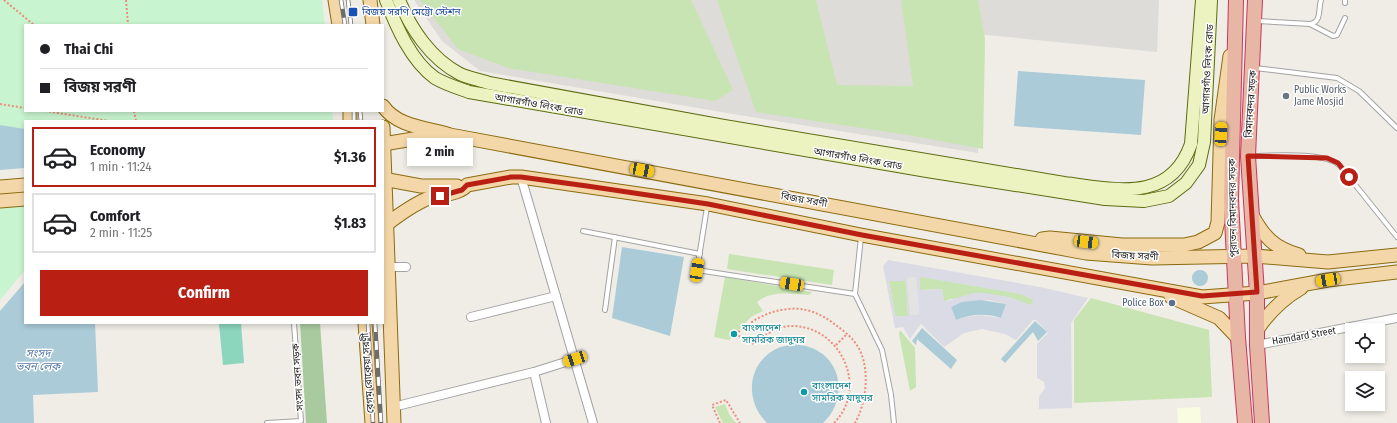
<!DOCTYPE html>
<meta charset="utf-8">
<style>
:root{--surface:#fff;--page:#f6f6f6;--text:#202124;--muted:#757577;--line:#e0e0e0;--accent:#ba1f14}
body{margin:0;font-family:"Fira Sans Condensed","Noto Sans Bengali",sans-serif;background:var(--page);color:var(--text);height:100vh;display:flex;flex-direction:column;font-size:15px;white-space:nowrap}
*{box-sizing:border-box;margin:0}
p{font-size:13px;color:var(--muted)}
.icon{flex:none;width:22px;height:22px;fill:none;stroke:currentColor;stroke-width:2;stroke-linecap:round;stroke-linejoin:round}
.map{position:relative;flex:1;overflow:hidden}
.side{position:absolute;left:24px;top:120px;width:360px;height:204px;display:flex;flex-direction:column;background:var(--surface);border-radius:0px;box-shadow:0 2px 6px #0003}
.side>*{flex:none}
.banner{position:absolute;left:24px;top:24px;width:360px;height:88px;border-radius:0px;box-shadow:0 2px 6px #0003;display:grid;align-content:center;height:88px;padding:0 16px;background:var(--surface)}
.controls{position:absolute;left:1345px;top:323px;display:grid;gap:8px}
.controls a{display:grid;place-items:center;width:40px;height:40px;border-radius:0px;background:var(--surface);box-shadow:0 2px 6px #0003;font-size:20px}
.end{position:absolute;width:18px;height:18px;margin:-9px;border:5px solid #ba1f14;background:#fff;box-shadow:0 0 0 2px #fff}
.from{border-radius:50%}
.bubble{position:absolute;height:28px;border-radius:0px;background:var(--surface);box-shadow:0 2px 6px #0003;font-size:13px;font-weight:700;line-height:28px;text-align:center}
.car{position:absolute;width:12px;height:24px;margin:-12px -6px;border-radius:5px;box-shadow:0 0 3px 1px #0007;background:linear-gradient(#f5c518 24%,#345 0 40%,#f5c518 0 76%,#345 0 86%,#f5c518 0)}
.banner b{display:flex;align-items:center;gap:14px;height:38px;font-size:15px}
.banner b+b{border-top:1px solid var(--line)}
.banner i{width:10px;height:10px;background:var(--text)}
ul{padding:7px 0 0;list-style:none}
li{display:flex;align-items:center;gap:12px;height:60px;margin:0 8px 6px;padding:0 8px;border:2px solid var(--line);border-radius:0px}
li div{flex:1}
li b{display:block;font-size:15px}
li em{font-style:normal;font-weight:700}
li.on{border-color:var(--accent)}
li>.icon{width:36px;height:36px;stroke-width:1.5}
.action{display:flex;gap:8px;margin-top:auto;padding:8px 16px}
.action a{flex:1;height:46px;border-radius:0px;background:var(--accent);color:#fff;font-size:16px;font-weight:700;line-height:46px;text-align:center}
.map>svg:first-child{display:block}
</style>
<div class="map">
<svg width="1397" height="423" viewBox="0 0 1397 423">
<rect width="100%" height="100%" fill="#efede6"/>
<path fill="#fafce2" d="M1200,407L1201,423H1178L1177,408Z"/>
<path fill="#dedcd8" d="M414,0H1159L1157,52L977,34L978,153L739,115L480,71L442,41Z"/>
<g fill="#c7e4b2">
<path d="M420,0H691L733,90L715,101L508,68L458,49Z"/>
<path d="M717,0H816L837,85L913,86L901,0H978L985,39L983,149L908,135L756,112Z"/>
<path d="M729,254L834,270L832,285L727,269Z"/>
<path d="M920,276L1021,294L1034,300L1031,306L1009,297L950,299L944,302L942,289L920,290Z"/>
<path d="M725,277L812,292L809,295C792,294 771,290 757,302L763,311L751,317L729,340L714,337Z"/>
<path d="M889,281H906L908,316H895Z"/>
<path d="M1091,298L1209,330L1212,397L1074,403V320Z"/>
<path d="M900,330L915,348L916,387L910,391L899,334Z"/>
<path d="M725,404L729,414L736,423H723L715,407Z"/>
</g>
<path fill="#a9ca9f" d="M300,323H320L327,423H306Z"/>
<g fill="#c8f4cf">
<path d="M0,0H322L325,25H25V111H332L333,121H25V130L0,125Z"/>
<path d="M25,204V270L0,300V206Z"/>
</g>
<path fill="#8cd6be" d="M241,323L244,363L223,365L219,324Z"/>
<path fill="#e3e3e3" d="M916,277L919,314L909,315L907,278Z"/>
<path fill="#dbdbe5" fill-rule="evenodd" d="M888,260L1040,287L1088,298L1071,323L1072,408L1039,409V397L1045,388L1044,382L1037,378V344L1048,333L1036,320H1033L1016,340L1005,334L982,329L964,333L944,347L921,324L910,339L903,327L895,328L883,266ZM916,277L919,314L910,315L907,278ZM920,277L1021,294L1034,300L1031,305L1009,297L985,293H973L944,302L942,289L920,290ZM889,281H906L908,316H895ZM989,300L1006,304L1001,318L981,315L965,317L956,320L951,307L971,301Z"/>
<g fill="#abcbd8">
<path d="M1018,71L1145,80L1141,135L1014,126Z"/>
<path d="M0,125L25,129V168L0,170Z"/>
<path d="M622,247L684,257L670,336L612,318Z"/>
<circle cx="1200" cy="278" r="8"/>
<path d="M25,282V323H95L98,392L33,395L34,423H0V311Z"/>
<path d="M981,300L1006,304L1001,318C986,313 971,314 956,320L951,307L962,302Z"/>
<path d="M1035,321L1047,332L1038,341L1033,332L1005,363L1001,359Z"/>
<path d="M922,328L957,360L951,369L917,339L916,345L912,341Z"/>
<path d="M793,344C798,345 804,345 809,347C843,358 848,400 823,423H767C744,401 747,362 778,348C782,346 788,346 793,344Z"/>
</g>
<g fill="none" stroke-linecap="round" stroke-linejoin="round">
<defs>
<g id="service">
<path d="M1321,0C1318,9 1322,22 1310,24L1333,36L1337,35L1345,18"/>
<path d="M1345,0V3"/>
<path d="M1257,21L1310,24"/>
<path d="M1255,68L1337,78L1359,91L1397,128"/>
<path d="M1250,156C1271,156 1329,151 1341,167L1397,237"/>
<path d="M707,207L697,270L855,294L861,237"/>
<path d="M583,231L700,254"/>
<path d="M855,294L882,350L891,395L894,423"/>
<path d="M605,310L615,237"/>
<path d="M267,423L301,421L294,323"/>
</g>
<g id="minor">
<path d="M521,177L593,423"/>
<path d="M390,267H406"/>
<path d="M471,317L556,296"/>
<path d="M1257,345L1397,318"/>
<path d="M534,372L546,423"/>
<path d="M393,407L534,372L575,359"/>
</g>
<g id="secondary">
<path d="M386,0C396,26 411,61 435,78C445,84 458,88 469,92L927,171L1105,199L1144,201L1169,196L1186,183L1199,165L1204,142L1211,0"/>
<path d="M399,0C411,29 431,59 460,74C469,78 480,80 489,83L724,126L1064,183C1115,189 1170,204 1191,144L1202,0"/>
</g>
<g id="primary">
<path d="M335,0L339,25"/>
<path d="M370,0L373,25"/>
<path d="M383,106C397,127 428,128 450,135L1086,253L1152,258L1255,256L1328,262L1397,255"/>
<path d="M350,111V121"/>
<path d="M383,127L394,423"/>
<path d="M383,144L438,135"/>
<path d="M383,179L421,186H457"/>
<path d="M0,187L25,185"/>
<path d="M0,201L25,199"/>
<path d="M1252,215C1264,237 1274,248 1299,255"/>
<path d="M387,224C400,214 414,204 429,198C441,194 459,195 467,185L511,177H521L708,204L861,235L1202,297L1257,293L1328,280L1397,272"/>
<path d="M1042,239L1050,238L1122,245H1184L1198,242L1215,233L1218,222L1221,120L1230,56"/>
<path d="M1171,297L1219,318L1238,338"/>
<path d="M365,323L372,423"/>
<path d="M1257,330C1269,312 1282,299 1301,288"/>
</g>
<g id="trunk">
<path d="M1236,0L1231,199L1238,338L1245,423"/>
<path d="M1255,0L1248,156L1257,293V345L1262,423"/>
</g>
</defs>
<use href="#service" stroke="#a3a3a3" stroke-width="6"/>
<use href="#minor" stroke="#a3a3a3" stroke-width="10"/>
<use href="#secondary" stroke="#5c6c10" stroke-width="14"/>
<use href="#primary" stroke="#8b6b0f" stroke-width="15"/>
<use href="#trunk" stroke="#ca375f" stroke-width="16"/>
<g stroke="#ec8e7a" stroke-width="2" stroke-dasharray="2 2" stroke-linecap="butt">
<path d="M4,0L34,25"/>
<path d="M126,0L128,25"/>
<path d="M0,104L25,108"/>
<path d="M45,111L109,121"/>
<path d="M134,111L136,121"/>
<path d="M836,345L847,334"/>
<path d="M720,423L712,405L726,400L740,423"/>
<path d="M834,423C869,388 841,327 793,326C778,325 764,336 752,344L736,334C751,321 767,311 788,309C804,307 820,313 833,323C841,329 850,335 856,344C871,364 867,402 855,423"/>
</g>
<use href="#service" stroke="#fff" stroke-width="4"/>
<use href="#minor" stroke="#fff" stroke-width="8"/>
<use href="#secondary" stroke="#edf3c0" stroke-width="12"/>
<use href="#primary" stroke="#f3d7a8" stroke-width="13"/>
<use href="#trunk" stroke="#e8b6a4" stroke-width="14"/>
<defs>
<g id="rail">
<path d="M341,0L345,25"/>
<path d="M348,0L351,25"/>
<path d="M354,111V121"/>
<path d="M360,111L361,121"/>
<path d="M368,323L373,423"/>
<path d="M375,323L381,423"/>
</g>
</defs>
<use href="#rail" stroke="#6d6d6d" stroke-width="4.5"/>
<use href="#rail" stroke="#fff" stroke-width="3" stroke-dasharray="9" stroke-linecap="butt"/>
</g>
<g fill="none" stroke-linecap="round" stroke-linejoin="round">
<path stroke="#ba1f14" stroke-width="5" d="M440,196L462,190L467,185L511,177H521L587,186L708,204L862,235L1202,296L1257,292L1248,156L1327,158L1338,163L1349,177"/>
</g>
<rect fill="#1a4fb4" stroke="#fff" stroke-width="1.5" x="348" y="7" width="10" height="10" rx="2"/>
<circle fill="#6b7280" stroke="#fff" stroke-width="1.5" cx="1286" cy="96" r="4"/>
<circle fill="#5c6f8a" stroke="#fff" stroke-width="1.5" cx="1172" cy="303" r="4"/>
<g fill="#0f9aa8" stroke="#fff" stroke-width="1.5">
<circle cx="734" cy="334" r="4"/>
<circle cx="804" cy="392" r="4"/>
</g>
<g text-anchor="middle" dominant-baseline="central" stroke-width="3" stroke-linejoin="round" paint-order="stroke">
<g font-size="10" fill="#164399" stroke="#fff" text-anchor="start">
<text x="362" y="12">বিজয় সরণি মেট্রো স্টেশন</text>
</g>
<g font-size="10" fill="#1f1f1f" stroke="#fff">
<text transform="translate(1208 69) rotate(-87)">আগারগাঁও লিংক রোড</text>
<text transform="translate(1251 104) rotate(-86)">বিমানবন্দর সড়ক</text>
<text transform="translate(539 105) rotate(10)">আগারগাঁও লিংক রোড</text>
<text transform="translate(858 159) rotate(10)">আগারগাঁও লিংক রোড</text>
<text transform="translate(804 200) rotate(10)">বিজয় সরণী</text>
<text transform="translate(1233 208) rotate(-91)">পুরাতন বিমানবন্দর সড়ক</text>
<text transform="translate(1135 256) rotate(3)">বিজয় সরণী</text>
<text transform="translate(1304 336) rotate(-10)">Hamdard Street</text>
<text transform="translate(368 373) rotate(-94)">বেগম রোকেয়া সরণী</text>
<text transform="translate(298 377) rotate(-94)">সংসদ ভবন সড়ক</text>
</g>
<g font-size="10" fill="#5b616d" stroke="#fff" text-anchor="start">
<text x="1294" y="90">Public Works<tspan x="1294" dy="12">Jame Mosjid</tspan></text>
</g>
<g font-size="10" fill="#4e5e75" stroke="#fff" text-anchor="end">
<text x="1164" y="303">Police Box</text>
</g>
<g font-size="10" fill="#0d838f" stroke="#fff" text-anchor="start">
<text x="742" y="328">বাংলাদেশ<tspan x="742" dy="12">সামরিক জাদুঘর</tspan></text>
<text x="812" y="386">বাংলাদেশ<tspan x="812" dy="12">সামরিক যাদুঘর</tspan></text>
</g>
<g font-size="11" font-style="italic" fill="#5578a6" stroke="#fff">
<text x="38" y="353">সংসদ<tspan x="38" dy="13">ভবন লেক</tspan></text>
</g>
</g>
</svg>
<div class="controls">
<a><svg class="icon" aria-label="locate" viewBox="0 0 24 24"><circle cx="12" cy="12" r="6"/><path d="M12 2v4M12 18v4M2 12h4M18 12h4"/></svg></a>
<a><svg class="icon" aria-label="layers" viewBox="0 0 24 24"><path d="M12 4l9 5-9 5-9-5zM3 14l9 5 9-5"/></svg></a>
</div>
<i class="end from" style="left:1349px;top:177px"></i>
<i class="end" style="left:440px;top:196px"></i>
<div class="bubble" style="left:407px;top:138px;width:66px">2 min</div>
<i class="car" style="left:1221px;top:134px;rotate:3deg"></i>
<i class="car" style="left:642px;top:170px;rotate:101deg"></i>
<i class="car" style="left:1086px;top:242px;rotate:97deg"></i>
<i class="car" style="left:697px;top:270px;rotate:9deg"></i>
<i class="car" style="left:1328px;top:280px;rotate:260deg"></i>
<i class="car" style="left:792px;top:284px;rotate:279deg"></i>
<i class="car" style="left:575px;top:359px;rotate:252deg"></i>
<div class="banner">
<b><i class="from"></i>Thai Chi</b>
<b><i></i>বিজয় সরণী</b>
</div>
<section class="side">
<ul>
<li class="on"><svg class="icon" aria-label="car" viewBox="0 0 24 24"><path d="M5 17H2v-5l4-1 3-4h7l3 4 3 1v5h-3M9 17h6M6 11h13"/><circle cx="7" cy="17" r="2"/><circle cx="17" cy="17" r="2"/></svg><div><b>Economy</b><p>1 min · 11:24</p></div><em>$1.36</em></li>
<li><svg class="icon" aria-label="car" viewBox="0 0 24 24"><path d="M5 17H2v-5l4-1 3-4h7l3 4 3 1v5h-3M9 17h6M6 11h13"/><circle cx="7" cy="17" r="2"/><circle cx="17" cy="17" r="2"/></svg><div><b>Comfort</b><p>2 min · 11:25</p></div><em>$1.83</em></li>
</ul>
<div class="action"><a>Confirm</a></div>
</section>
</div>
